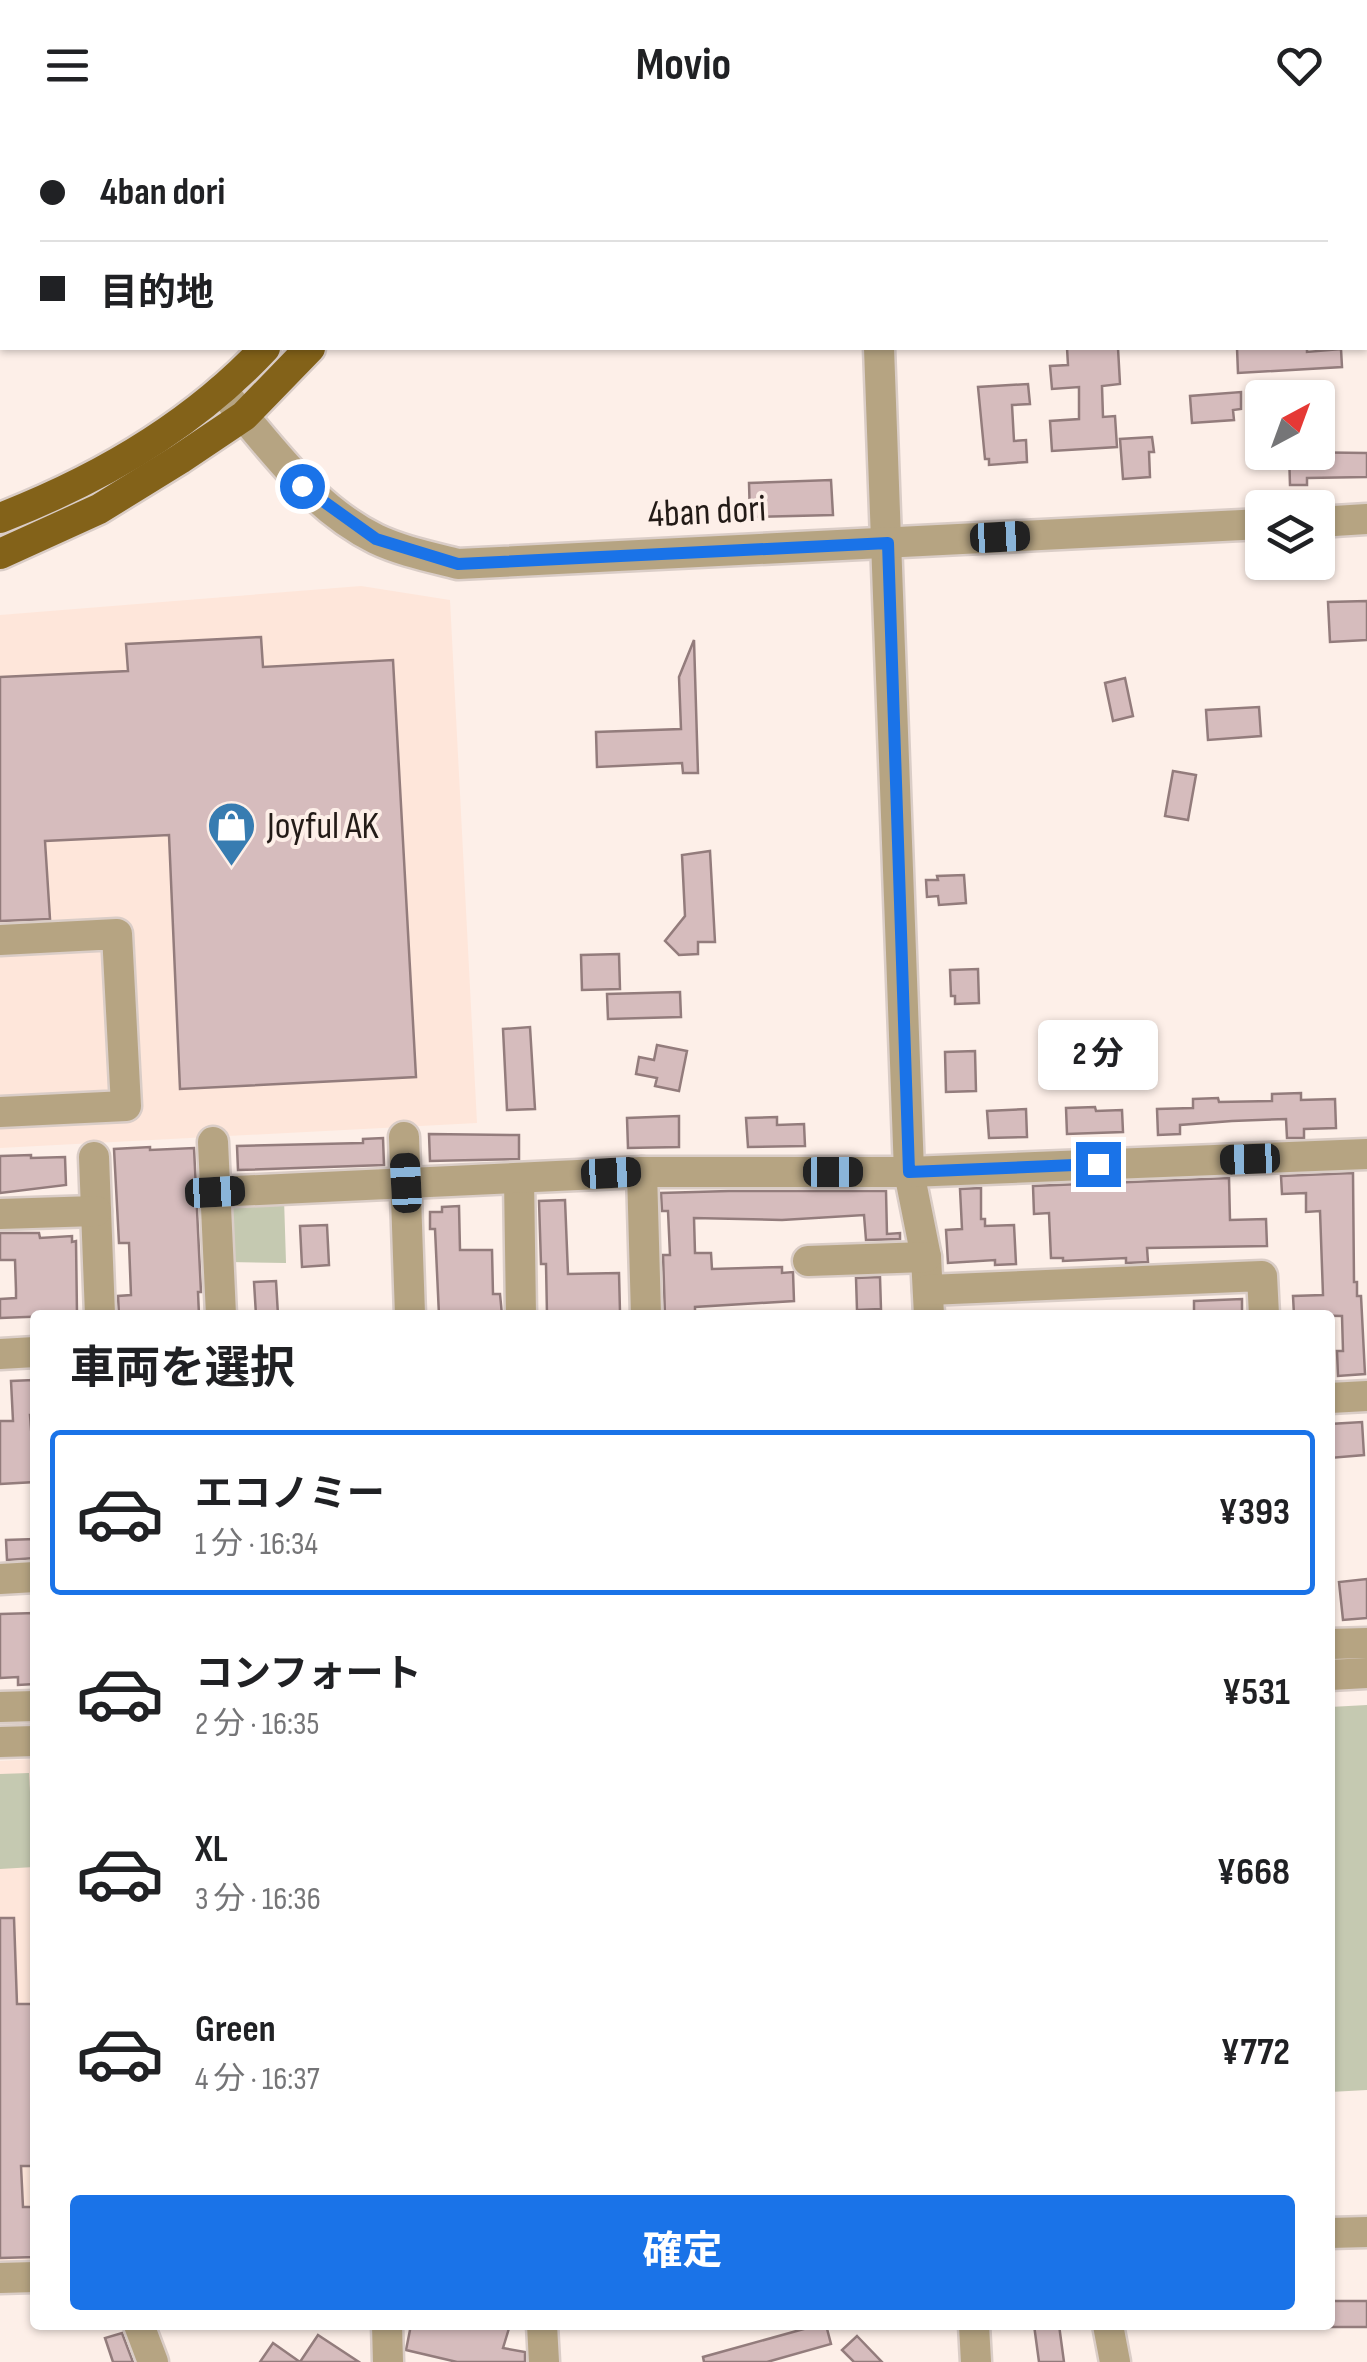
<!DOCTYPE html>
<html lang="ja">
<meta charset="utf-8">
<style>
:root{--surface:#fff;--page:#f6f6f6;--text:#202124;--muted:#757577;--line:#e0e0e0;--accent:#1a73e8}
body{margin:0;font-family:"Sofia Sans Condensed","Noto Sans JP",sans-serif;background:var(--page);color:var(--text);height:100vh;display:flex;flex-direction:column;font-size:38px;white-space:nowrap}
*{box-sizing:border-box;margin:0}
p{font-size:32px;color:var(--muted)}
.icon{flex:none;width:55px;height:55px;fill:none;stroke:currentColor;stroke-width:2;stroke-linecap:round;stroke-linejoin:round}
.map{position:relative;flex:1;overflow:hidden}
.panel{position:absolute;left:30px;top:1180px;width:1305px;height:1020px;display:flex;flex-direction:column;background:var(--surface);border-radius:10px;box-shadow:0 2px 8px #0004}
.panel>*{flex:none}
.hud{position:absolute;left:0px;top:0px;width:1368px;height:220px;box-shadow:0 2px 8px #0004;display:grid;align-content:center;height:220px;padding:0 40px;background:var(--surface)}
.needle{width:65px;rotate:41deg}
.tools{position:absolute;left:1245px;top:250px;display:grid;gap:20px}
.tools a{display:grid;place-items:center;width:90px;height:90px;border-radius:10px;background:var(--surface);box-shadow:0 2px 8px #0004;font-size:50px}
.end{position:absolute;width:45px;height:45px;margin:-22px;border:12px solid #1a73e8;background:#fff;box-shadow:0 0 0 5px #fff}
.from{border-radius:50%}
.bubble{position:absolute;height:70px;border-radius:10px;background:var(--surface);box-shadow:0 2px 8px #0004;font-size:32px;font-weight:700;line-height:70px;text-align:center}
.car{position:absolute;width:30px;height:60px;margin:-30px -15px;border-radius:12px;box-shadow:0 0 8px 2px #0007;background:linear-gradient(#222 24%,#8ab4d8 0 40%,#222 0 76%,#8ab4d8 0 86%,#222 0)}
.hud b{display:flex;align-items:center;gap:35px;height:95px;font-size:38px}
.hud b+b{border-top:2px solid var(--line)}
.hud i{width:25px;height:25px;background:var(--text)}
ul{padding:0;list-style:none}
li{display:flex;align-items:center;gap:30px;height:165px;margin:0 20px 15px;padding:0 20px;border:5px solid transparent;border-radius:10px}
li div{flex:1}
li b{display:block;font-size:38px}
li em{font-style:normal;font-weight:700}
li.active{border-color:var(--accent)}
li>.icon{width:90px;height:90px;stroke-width:1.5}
h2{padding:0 40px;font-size:45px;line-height:120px}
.action{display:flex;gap:20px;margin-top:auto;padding:20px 40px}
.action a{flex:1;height:115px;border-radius:10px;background:var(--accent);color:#fff;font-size:40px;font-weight:700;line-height:115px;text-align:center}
header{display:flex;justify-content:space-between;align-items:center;height:130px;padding:0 40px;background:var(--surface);font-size:45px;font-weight:700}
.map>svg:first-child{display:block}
</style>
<header><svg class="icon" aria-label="menu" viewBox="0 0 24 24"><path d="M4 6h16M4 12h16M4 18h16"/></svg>Movio<svg class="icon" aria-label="heart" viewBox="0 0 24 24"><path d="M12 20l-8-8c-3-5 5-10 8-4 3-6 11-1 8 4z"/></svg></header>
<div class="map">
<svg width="1367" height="2232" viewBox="0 0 1367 2232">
<rect width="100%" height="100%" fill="#fdefe8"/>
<g fill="#fee6da">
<path d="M361,456L450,470L477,993L0,1018V485Z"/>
<path d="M35,1629V2151L0,2152V1631Z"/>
</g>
<g fill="#c5c9b1">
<path d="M284,1068L286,1133L228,1132V1084L241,1070Z"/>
<path d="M1367,1575V1960L1330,1962V1577Z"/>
<path d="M29,1643L34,1737L0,1739V1644Z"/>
</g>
<g fill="#d6bcbd" stroke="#937c7c" stroke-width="2.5">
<path d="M1067,218H1118L1120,254L1102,256L1103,287L1115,286L1117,317L1052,321L1050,291L1079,289V257L1052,259L1050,236L1068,235Z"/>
<path d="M1237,218H1307V222L1341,219L1342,237L1238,243Z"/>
<path d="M1028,254L1030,274L1012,275L1014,311L1026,310L1027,332L989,335V329H985L978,257Z"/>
<path d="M1241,262V279L1233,280L1234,290L1192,293L1190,266Z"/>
<path d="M1152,307L1154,322H1149L1150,347L1123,349L1120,309Z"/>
<path d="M1289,322L1367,323V347L1307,348V355H1290Z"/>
<path d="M831,350L833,385L750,387L749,353Z"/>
<path d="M1367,471V510L1330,512L1328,472Z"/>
<path d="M261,507L263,537L393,530L416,947L180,959L169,705L45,711L50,789L0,791V547L128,541L126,514Z"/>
<path d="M694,510L698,643H683L682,633L597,637L596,602L681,599L679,547Z"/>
<path d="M1125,548L1133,586L1113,591L1105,553Z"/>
<path d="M1259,577L1261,606L1208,610L1206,580Z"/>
<path d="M1173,641L1196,645L1188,690L1165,686Z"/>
<path d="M710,721L715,812H698V824L679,825L665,811L685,786L682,725Z"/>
<path d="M964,745L966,773L939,775L938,766L927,767L926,750H938L937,746Z"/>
<path d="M619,824L620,859L582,860L581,825Z"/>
<path d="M978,839L979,873L955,874V866H951L950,840Z"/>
<path d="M680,862L681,887L608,889L607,864Z"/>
<path d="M530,897L535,979L507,980L503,899Z"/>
<path d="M657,915L687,921L679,961L655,956L657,948L636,944L639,927L654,930Z"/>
<path d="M975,921L976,961L946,962L945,922Z"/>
<path d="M1301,963V970L1335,969L1336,998L1304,999V1008H1287L1286,989L1232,991L1180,995V1004L1158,1005L1157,979L1193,978V969L1218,968L1219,972L1272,971V964Z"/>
<path d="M1095,977L1096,981L1122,980L1123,1002L1067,1004L1066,978Z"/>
<path d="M1026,979L1027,1007L989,1008L987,981Z"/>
<path d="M679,986V1017L628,1018L627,988Z"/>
<path d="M777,987V995L804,994L805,1016L748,1017L746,988Z"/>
<path d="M429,1004L519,1005V1029L430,1031Z"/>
<path d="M383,1008L384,1035L238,1040L237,1016L363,1013V1009Z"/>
<path d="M150,1017V1020L194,1018L201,1162H198L199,1185H119L118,1166L131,1165L129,1113H119L114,1019Z"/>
<path d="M31,1025V1028L65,1027L66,1055L0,1063V1026Z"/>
<path d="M1353,1043L1354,1152H1357V1166H1361L1365,1244L1338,1246L1337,1221H1343L1342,1186L1294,1185L1293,1166L1323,1165L1320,1081L1306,1082V1063L1282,1064L1281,1046Z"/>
<path d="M1229,1048L1230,1090L1266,1089L1267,1116L1147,1118L1148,1132L1126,1133V1128L1063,1131V1128H1051L1049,1083L1034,1084L1033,1056Z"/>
<path d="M981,1058V1089H985V1096L1014,1095L1016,1134L995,1135V1130L948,1133L946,1100L962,1099L960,1059Z"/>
<path d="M729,1061H886L887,1104L900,1103V1109L866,1110L864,1085L782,1090L694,1088L695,1123H711L712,1139L782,1137V1143L793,1142L794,1171L695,1177V1185H665L663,1125H670L668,1081H662L661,1063Z"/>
<path d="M565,1070L568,1144L619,1143L620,1182H613V1185H547L546,1134H541L539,1071Z"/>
<path d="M459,1076L460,1120H492L493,1164H500L502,1185H439L435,1099H430V1082H442V1077Z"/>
<path d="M327,1095L329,1135L302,1137L300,1096Z"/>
<path d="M0,1103H39L40,1108L72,1106V1112L76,1111L77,1185L0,1188V1169L16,1168V1160L15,1130H0Z"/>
<path d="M880,1147L881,1179L857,1180L856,1148Z"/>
<path d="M276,1151L278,1185H256L254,1152Z"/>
<path d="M1242,1169V1185H1194V1171Z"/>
<path d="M33,1250L35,1285H30L35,1352L0,1354V1291H13L11,1251Z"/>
<path d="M1362,1292L1364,1325L1330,1328V1294Z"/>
<path d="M35,1409V1428L7,1430L6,1410Z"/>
<path d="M1367,1449V1488L1343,1490L1339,1452Z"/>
<path d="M35,1483V1554L18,1555V1547L0,1548V1484Z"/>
<path d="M0,1788H14L17,1874H35V2036H21L23,2077H35V2127L0,2128Z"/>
<rect x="1330" y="2171" width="37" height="26"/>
<path d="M411,2195H510L503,2218L525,2222V2232H457L406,2220Z"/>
<path d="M818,2195H826L831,2214L767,2232H704L703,2227Z"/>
<path d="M1034,2195H1059L1064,2232H1039Z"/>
<path d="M122,2203L133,2232H113L105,2208Z"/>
<path d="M318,2205L359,2232H260L273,2213L300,2232Z"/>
<path d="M857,2206L882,2232H854L842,2220Z"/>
</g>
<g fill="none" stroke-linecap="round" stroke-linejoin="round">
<defs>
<g id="minor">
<path d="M868,0V2"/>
<path d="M879,218L909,1042L926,1127L929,1185"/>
<path d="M221,260C269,313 309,376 376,409C401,421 431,427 458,434L1262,394"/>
<path d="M1318,392L1367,389"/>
<path d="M0,810L117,804L126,976L0,982"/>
<path d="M404,1007L410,1185"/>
<path d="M213,1012L221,1185"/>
<path d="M94,1027L100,1185"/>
<path d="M642,1042L646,1185"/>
<path d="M519,1048L521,1185"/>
<path d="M215,1062L642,1042H909L1367,1024"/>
<path d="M0,1084L96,1081"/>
<path d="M808,1131L926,1127"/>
<path d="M928,1160L1262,1146L1264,1185"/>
<path d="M0,1224L35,1222"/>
<path d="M1330,1268L1367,1266"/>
<path d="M0,1449L35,1447"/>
<path d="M1330,1514L1367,1513"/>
<path d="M1330,1545L1367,1543"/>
<path d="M0,1577L35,1576"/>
<path d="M0,1612L35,1611"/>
<path d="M1330,2103L1367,2102"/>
<path d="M0,2148L35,2147"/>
<path d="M139,2195L153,2232"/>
<path d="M387,2195L388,2232"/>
<path d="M542,2195L544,2232"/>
<path d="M974,2195L976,2232"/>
<path d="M1108,2195L1115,2232"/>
</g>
<g id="major">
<path d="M429,2L430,0"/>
<path d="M469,2L471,0"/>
<path d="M0,388C98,350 193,295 265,218"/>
<path d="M0,424L99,379L180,329L244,286L310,218"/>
</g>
</defs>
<use href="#minor" stroke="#dacdc7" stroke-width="35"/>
<use href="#major" stroke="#dacdc7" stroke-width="35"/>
<use href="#minor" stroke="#b6a482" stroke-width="30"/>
<use href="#major" stroke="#836219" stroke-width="30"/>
</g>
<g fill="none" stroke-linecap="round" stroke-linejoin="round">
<path stroke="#1a73e8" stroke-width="12" d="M302,356L376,409L458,434L888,413L909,1042L1098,1034"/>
</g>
<defs>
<symbol id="shop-pin" viewBox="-11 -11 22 30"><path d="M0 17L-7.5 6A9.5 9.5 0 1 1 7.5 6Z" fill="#377cb1" stroke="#fdefe8"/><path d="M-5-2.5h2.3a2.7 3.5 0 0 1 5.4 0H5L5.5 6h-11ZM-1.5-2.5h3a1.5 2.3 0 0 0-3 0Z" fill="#fff"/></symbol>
</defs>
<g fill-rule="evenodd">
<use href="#shop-pin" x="204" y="668" width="55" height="75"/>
</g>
<g text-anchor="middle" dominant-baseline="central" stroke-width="8" stroke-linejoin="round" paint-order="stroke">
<g font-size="38" fill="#231b17" stroke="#fdefe8">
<text transform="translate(707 382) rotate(-3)">4ban dori</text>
</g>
<g font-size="38" fill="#231b17" stroke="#fdefe8" text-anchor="start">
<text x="267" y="696">Joyful AK</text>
</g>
</g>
</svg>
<div class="tools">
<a><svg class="needle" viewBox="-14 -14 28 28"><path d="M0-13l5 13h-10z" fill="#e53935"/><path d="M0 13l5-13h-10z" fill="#757577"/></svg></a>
<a><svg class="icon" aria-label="layers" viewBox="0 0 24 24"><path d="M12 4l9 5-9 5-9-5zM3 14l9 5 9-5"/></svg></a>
</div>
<i class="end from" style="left:302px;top:356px"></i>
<i class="end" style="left:1098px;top:1034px"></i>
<div class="bubble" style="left:1038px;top:890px;width:120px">2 分</div>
<i class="car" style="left:1000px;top:407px;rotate:87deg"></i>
<i class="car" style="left:1250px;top:1029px;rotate:268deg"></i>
<i class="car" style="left:833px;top:1042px;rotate:90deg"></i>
<i class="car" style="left:611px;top:1043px;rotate:87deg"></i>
<i class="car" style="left:406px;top:1053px;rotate:357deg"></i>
<i class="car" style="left:215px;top:1062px;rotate:87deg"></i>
<div class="hud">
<b><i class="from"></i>4ban dori</b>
<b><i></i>目的地</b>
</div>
<section class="panel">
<h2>車両を選択</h2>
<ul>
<li class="active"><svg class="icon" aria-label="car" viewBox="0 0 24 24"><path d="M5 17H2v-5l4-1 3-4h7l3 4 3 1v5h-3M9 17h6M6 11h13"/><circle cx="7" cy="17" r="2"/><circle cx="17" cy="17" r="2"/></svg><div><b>エコノミー</b><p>1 分 · 16:34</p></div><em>¥393</em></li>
<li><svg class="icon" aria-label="car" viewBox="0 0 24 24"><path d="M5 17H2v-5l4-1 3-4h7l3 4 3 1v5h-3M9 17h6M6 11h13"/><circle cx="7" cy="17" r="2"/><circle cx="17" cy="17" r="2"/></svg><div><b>コンフォート</b><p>2 分 · 16:35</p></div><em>¥531</em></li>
<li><svg class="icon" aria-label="car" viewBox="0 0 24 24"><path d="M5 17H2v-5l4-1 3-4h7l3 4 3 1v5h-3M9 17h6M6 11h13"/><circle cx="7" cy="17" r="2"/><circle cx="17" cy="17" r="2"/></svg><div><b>XL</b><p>3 分 · 16:36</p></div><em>¥668</em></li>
<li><svg class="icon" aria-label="car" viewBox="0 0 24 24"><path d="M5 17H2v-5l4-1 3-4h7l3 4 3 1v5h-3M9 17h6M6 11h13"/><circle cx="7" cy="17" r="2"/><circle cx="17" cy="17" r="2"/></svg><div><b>Green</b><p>4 分 · 16:37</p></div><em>¥772</em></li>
</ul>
<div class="action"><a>確定</a></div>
</section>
</div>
